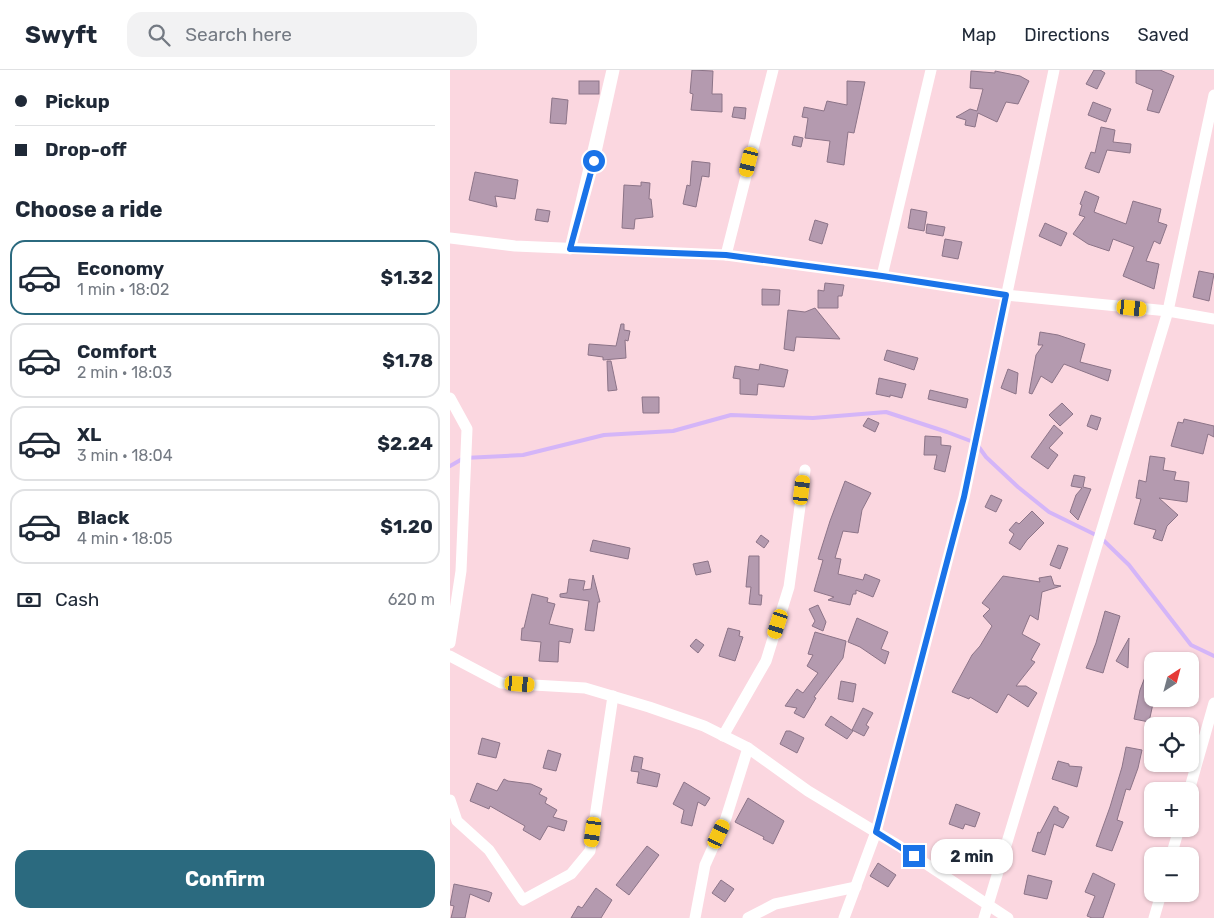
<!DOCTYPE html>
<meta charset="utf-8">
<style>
:root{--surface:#fff;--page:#f2f2f3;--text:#1f2937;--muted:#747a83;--line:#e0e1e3;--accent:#2b6a7f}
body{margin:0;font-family:Rubik,sans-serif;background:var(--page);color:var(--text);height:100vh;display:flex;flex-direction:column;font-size:19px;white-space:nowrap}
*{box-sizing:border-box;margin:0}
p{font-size:16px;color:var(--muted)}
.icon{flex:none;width:28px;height:28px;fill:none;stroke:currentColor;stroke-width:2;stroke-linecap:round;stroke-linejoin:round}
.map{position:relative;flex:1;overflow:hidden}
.details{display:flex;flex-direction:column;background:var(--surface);width:450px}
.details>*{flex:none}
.hud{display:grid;align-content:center;height:110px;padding:0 15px;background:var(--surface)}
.needle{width:32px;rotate:36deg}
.controls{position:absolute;left:694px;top:582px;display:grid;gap:10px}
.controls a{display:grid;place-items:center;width:55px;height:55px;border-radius:10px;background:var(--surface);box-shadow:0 1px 4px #0004;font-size:25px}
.end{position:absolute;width:22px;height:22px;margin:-11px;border:6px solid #1a73e8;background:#fff;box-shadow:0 0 0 2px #fff}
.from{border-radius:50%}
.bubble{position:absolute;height:35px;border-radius:15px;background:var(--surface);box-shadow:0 1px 4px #0004;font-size:16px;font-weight:700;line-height:35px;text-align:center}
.car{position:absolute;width:15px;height:30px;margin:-15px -8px;border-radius:6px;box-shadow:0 0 4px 1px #0007;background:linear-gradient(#f5c518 24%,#345 0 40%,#f5c518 0 76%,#345 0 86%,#f5c518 0)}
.hud b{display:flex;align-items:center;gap:18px;height:48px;font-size:19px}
.hud b+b{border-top:1px solid var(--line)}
.hud i{width:12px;height:12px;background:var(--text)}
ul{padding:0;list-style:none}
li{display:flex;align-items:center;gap:15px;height:75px;margin:0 10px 8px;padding:0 5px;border:2px solid var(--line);border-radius:15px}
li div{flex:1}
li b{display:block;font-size:19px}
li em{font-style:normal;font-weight:700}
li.current{border-color:var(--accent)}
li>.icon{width:45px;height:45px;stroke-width:1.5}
h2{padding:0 15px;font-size:22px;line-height:60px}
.pay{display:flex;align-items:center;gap:12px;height:55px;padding:0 15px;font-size:19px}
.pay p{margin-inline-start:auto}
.cta{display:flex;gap:10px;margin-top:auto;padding:10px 15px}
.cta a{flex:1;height:58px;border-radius:15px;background:var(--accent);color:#fff;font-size:20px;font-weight:700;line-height:58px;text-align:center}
header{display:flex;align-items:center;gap:30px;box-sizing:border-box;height:70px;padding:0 25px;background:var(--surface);border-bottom:1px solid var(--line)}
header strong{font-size:24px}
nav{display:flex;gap:28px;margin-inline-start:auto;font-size:18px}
.search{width:350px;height:45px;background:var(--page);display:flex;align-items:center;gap:12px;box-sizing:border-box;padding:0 18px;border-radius:15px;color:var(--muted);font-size:19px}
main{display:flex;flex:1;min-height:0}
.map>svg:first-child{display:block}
</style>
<header>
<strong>Swyft</strong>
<div class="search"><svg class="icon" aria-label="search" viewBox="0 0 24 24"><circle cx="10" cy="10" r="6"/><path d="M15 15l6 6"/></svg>Search here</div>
<nav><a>Map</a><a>Directions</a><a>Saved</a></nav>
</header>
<main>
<section class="details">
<div class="hud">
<b><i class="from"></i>Pickup</b>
<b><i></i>Drop-off</b>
</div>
<h2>Choose a ride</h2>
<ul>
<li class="current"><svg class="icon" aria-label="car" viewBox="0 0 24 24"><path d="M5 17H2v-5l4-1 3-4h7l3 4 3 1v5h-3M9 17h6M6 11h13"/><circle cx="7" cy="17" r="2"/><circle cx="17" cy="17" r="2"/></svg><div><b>Economy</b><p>1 min · 18:02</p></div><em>$1.32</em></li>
<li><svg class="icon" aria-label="car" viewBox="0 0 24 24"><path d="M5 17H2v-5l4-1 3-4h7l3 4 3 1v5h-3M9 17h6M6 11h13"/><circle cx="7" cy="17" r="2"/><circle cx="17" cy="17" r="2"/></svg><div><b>Comfort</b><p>2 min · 18:03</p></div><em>$1.78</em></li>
<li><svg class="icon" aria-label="car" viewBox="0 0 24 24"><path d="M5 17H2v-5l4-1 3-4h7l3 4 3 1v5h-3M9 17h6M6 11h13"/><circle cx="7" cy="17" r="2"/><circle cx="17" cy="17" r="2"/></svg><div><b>XL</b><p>3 min · 18:04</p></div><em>$2.24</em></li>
<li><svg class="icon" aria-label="car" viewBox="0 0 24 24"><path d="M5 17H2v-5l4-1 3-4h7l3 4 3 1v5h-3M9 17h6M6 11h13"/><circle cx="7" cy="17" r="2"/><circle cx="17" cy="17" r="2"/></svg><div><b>Black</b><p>4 min · 18:05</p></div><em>$1.20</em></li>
</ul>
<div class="pay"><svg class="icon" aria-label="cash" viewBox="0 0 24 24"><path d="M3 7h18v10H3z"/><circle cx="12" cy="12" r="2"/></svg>Cash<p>620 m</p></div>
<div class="cta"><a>Confirm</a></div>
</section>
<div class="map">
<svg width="764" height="848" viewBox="0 0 764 848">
<rect width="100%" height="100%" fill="#fbd7e0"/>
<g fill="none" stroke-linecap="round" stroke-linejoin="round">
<path stroke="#d4b5f8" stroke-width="4" d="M0,396L14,388L73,385L154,365L223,361L281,345L363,348L436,342L497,362L526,373L536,387L568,417L599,442L650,467L679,495L741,575L764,586"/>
</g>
<g fill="#b49aaf" stroke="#8c7488">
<path d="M242,0L263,1L262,24H272V42L241,40L243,24L240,23Z"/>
<path d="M644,0H650L655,3L647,19L636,14Z"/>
<path d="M686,0H710L724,6L709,43L697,40L703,20L686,13Z"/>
<path d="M521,1L545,3V1L570,6L579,11L568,34L556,32L547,52L528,43L525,57L515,55L516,50L506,47L520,39L527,41L533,19L520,18Z"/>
<rect x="129" y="11" width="20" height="13"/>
<path d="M397,11L415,12L404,63L398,62L394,95L377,92L380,71L355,68L358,48L352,47L354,37L374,41L377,31L397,35Z"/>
<path d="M102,28L118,30L116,54L100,53Z"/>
<path d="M643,32L661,39L656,52L638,45Z"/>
<path d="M284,37L296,38L295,49L282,47Z"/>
<path d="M651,57L665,60L663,72L681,74L680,83L657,80L649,103L635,98L641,82L645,83Z"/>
<path d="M344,66L353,68L351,77L342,75Z"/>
<path d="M242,91L260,93L259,107L252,106L246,137L233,134L237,115L240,116Z"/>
<path d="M25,102L68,110L65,129L45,126L47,137L19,130Z"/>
<path d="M191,112L200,113L199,129H201L203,147L185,149L184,159L172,158L174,115L191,116Z"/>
<path d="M635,121L649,127L644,142L676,154L683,131L711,139L708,152L717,155L710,174L704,171L696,191L709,194L704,219L673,206L684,177L663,169L659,181L638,174L623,164L635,147L629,145L632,135L630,134Z"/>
<path d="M87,139L100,141L98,152L85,150Z"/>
<path d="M461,139L477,142L474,161L458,158Z"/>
<path d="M365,150L378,154L372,174L359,170Z"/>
<path d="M595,153L617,163L611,176L589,166Z"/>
<path d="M477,154L495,157L493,166L476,163Z"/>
<path d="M495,169L512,172L508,189L492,186Z"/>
<path d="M749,201L764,204L759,231L743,227Z"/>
<path d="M375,213L394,215L392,226H388V238H368V220L374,221Z"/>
<path d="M312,219L330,220L329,235H312Z"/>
<path d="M365,238L390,269L346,267L344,281L334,279L338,240L355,242Z"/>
<path d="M171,254H174V260L180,261L178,271L175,270L176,288L153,290V287L138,285L139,274L166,276Z"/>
<path d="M590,262L608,265L635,274L630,292L661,300L658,311L614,294L602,313L591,306L582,324L579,323L586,285L593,275H588Z"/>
<path d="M437,280L468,288L464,300L434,290Z"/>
<path d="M157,291H161L167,320L158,321Z"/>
<path d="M310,294L338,300L334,317L308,314L307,325L290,324V309L283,308L285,296L309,300Z"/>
<path d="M558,299L568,303L566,324L551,318Z"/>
<path d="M429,308L456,314L452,328L440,325V327L426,324Z"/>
<path d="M480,320L518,329L516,338L478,329Z"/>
<path d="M192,327H209V343H193Z"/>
<path d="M612,333L623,344L610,356L599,345Z"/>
<path d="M641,345L651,348L647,360L637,356Z"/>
<path d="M418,348L429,353L425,362L413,356Z"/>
<path d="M734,349L764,356V367L758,364L753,384L721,376L728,352L733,353Z"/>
<path d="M604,355L613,363L599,378L608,385L598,399L581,387Z"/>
<path d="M475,366L491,367V375L501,376L495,402L484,399L487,385H474Z"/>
<path d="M700,386L715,388L713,400L726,402L724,410L739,412L737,432L709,428L728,445L717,456L712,471L703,468L706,460L684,454L691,429L686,428L689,410L696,412Z"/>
<path d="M624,405L635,407L633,417L641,419L628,450L620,442L626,425L632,418L621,416Z"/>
<path d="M395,411L421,423L412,440L408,463L393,461L385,488L391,489L388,504L413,510L415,504L430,510L423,527L406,520V524H403L400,535L378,530L384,527L364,521L373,490L368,489L380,451Z"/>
<path d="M541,425L552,430L546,442L535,437Z"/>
<path d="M582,441L594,453L577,470L570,480L559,473L564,464L559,460L566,452L569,454Z"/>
<path d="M311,465L319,471L314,478L306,472Z"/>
<path d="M143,470L180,478L178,489L140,481Z"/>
<path d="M608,475L618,478L610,499L600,495Z"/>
<path d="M299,486H309V525H312L311,535L299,534L301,517H296Z"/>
<path d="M258,491L261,502L246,505L243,494Z"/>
<path d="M143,505L150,532H148L144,561L135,560L139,531L110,527V524L117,523L119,509L135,511L133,520L141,519Z"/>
<path d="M553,506L590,512L589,508L601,506L604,515L611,516L592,522L588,550L580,545L572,564L590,574L581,590L585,592L566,616H576L587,623L578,637L558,624L547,643L520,627L519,629L502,622L522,585L530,576L542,556L533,546L540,539L532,533Z"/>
<path d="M82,524L98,528L97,532L105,534L99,554L123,559L120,573L109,571L108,592L89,591L91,572L71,570L72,558H74Z"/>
<path d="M368,535L376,552L373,561L362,556L365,551L359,539Z"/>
<path d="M655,541L670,546L653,603L636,598L646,573Z"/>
<path d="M407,548L438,562L431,579L439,582L435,594L410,577L398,572Z"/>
<path d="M278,558L290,561L289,566L293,567L285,591L269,586Z"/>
<path d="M365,562L396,571L393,588L364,627L366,628L354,648L344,643L347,638L335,636L347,619L353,623L368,603L357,596L363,585L358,584Z"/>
<path d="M679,568L678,598L666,591Z"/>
<path d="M246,569L254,575L248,583L240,576Z"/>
<path d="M702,589V629H704L699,652L684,649L690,620Z"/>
<path d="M391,611L406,614L403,632L388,629Z"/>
<path d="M413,638L423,643L416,655L419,657L414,666L402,660Z"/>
<path d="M381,646L403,661L397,669L375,655Z"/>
<path d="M336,661H340L354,668L347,683L330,674Z"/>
<path d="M32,668L50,673L46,688L28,684Z"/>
<path d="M676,677L692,680L688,698L680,720L676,719L667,750L673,752L662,781L646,776L660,737L672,697Z"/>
<path d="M98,680L111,684L106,701L93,698Z"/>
<path d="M184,686L193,688L191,699L210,704L207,717L187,713L189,702L181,701Z"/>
<path d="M608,691L619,694V696L632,697L627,717L602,709Z"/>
<path d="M54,709L58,711L81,714L92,719L89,724L97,728L95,733L107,740L103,747L117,751L114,761L98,756L90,770L73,760L75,756L40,736L39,739L20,731L27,713L47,721Z"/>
<path d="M234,712L260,728L255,736L248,732L242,756L231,753L234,740L223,734Z"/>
<path d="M298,728L334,751L323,774L313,769L314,767L285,752Z"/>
<path d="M506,734L530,743L525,757L515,754L513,759L499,754Z"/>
<path d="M604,736L608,738V741L619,747L613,758L604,754L595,785L582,781L588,762L590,763Z"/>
<path d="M197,776L209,785L179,825L166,815Z"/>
<path d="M428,793L446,805L438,817L420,806Z"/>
<path d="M643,803L665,814L653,848H642L637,846L645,826L635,822Z"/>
<path d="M578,805L602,811L597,829L574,824Z"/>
<path d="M271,810L284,819L275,832L262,823Z"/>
<path d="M4,814L37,821L42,823L39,832L20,824L15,848H1L4,836L0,835Z"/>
<path d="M146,818L162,830L151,848H121L128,836L132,838Z"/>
</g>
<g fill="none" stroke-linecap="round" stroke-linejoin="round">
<g stroke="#fff" stroke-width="11">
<path d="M162,0L120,179L144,91L164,0"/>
<path d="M0,168L65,176L276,185L432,206L556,225L718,241L764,249"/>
<path d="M276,185L323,0"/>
<path d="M432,206L481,0"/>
<path d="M0,328L17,359L11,501L0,573"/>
<path d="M0,586L51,613L135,618L199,637L254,656L298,678L358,721L449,776L558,848"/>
<path d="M273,666L316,591L339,517L355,400"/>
<path d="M739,721L764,633"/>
<path d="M0,730L7,751L39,780L73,830L121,804L140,781L163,626"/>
<path d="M721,786L729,759"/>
<path d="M245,848L255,795L276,748L298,678"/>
<path d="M298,848L325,834L406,817"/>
<path d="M394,848L426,762L514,427L604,0"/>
<path d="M534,848L718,241L764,25"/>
<path d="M704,848L711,824"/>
</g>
</g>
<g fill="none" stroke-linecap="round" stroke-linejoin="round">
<path stroke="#1a73e8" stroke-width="6" d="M144,91L120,179L276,185L432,206L556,225L514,427L426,762L464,786"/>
</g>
</svg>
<div class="controls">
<a><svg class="needle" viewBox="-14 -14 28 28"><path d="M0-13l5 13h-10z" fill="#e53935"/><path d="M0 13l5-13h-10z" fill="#747a83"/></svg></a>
<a><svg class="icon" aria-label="locate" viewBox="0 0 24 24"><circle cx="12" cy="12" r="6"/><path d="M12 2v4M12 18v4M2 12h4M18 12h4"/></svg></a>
<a>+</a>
<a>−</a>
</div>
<i class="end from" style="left:144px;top:91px"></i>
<i class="end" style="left:464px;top:786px"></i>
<div class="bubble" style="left:481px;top:769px;width:82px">2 min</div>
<i class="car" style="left:299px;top:92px;rotate:194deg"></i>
<i class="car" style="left:682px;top:238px;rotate:96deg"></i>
<i class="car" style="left:352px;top:420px;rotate:7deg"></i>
<i class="car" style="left:328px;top:554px;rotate:198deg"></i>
<i class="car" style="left:70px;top:614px;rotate:95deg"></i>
<i class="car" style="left:143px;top:762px;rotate:188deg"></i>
<i class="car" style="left:269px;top:764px;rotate:25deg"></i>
</div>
</main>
